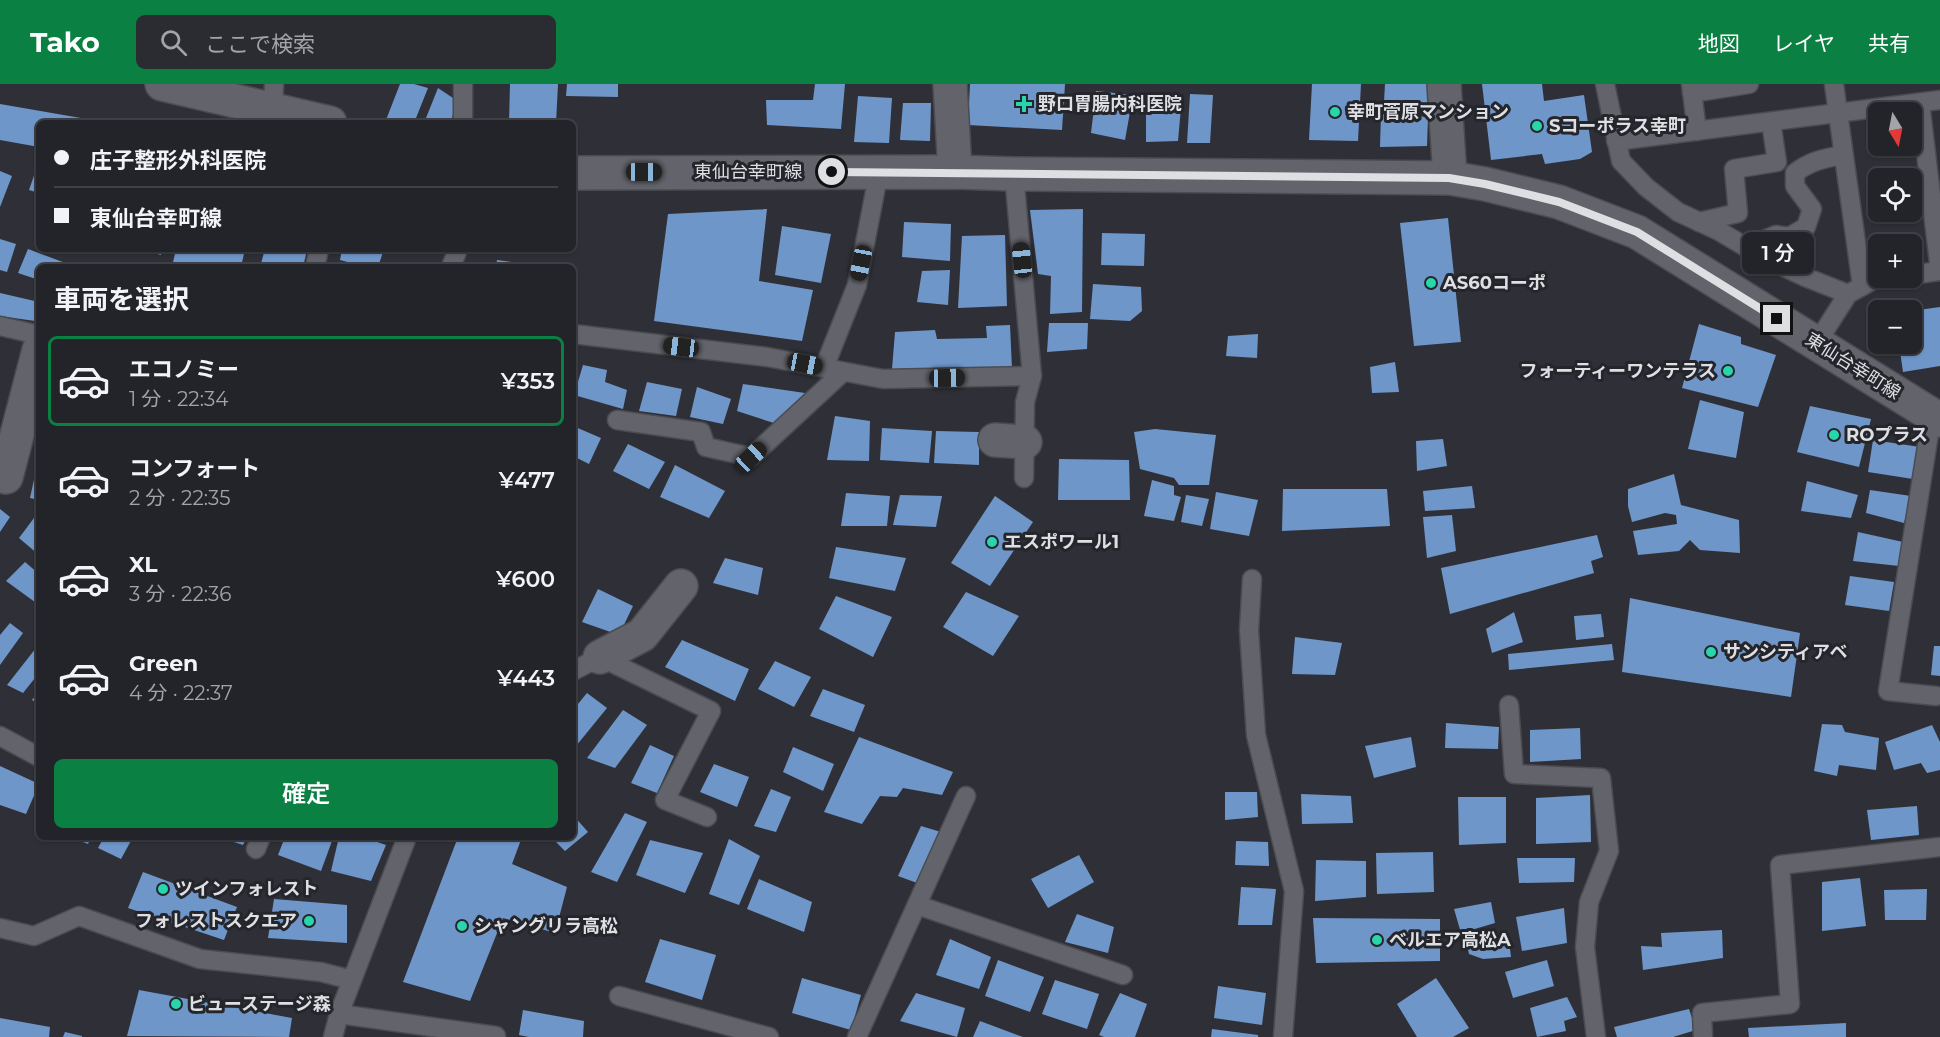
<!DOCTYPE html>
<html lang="ja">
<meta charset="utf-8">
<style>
:root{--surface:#232429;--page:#2b2c31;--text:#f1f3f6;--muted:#a3a4a8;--line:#404146;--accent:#0b8043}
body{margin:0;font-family:Montserrat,"Noto Sans JP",sans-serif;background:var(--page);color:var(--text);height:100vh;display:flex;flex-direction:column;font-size:22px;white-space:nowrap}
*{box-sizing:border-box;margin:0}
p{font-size:20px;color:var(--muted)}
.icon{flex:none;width:33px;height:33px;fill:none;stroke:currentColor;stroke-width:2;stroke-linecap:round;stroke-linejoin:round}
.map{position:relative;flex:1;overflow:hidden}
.side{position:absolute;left:36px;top:180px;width:540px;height:576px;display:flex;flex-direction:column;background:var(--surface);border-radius:9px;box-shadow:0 2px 4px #0004,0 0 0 2px var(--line)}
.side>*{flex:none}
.top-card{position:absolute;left:36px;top:36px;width:540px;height:132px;border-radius:9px;box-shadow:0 2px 4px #0004,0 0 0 2px var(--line);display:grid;align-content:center;height:132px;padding:0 18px;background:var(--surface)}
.needle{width:39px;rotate:170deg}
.tools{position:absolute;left:1868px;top:18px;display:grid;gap:12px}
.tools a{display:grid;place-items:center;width:54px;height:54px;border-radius:9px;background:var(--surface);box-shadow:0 2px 4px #0004,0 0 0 2px var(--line);font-size:30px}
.end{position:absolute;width:27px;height:27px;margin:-14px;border:8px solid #dedfe3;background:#111;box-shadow:0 0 0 3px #111}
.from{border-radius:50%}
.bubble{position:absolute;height:42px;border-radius:9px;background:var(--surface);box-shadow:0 2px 4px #0004,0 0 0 2px var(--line);font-size:20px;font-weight:600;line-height:42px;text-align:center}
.car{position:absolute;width:18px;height:36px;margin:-18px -9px;border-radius:8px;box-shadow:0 0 4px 2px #0007;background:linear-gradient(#222 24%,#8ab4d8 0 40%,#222 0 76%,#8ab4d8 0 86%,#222 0)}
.top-card b{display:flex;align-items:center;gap:21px;height:57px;font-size:22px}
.top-card b+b{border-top:2px solid var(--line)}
.top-card i{width:15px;height:15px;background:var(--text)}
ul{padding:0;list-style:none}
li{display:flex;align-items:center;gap:18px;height:90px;margin:0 12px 9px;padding:0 6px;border:3px solid transparent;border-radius:9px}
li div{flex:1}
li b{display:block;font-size:22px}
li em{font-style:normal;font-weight:600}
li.current{border-color:var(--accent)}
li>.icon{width:54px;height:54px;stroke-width:1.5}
h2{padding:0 18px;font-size:27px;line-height:72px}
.action{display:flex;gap:12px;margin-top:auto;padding:12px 18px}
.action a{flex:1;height:69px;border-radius:9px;background:var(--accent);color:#fff;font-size:24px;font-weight:600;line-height:69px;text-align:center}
header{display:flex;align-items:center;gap:36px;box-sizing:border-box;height:84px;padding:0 30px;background:var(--accent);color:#fff}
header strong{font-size:28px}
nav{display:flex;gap:33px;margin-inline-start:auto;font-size:21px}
.search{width:420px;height:54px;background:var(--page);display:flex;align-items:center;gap:15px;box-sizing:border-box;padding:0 21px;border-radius:9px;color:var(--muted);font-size:22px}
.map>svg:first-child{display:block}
</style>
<header>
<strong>Tako</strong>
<div class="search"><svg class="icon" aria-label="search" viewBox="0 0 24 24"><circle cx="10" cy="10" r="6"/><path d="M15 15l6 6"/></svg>ここで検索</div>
<nav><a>地図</a><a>レイヤ</a><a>共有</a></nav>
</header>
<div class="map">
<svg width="1940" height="953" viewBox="0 0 1940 953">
<rect width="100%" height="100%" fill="#2f3037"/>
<g fill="#6f96c9">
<path d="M400,0H414L428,4L414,39H397L386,36Z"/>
<path d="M510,0H558L556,39H509Z"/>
<path d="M567,0H618V13L566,12Z"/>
<path d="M815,0H845L841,45L767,41L766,16H813Z"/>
<path d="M970,0H1065L1062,46L968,41Z"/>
<path d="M1312,0H1361L1358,57L1309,56Z"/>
<path d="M1385,0H1429L1428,22L1384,18Z"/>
<path d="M1482,0H1542L1544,17L1584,11L1592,68L1580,75L1545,80L1542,70L1491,76Z"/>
<path d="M438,4L456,16L451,39H424Z"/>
<path d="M1096,7L1133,11L1125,56L1091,49Z"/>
<path d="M1190,10L1213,11L1210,59H1187Z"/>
<path d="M1146,11L1182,12L1178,57L1146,58Z"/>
<path d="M858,12L892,14L889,59L854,58Z"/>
<path d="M903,19H931L930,57L900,56Z"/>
<path d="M0,20L104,38V39H39V63L0,56Z"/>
<path d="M1381,30L1428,33L1427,62L1380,63Z"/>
<path d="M39,77V109L29,106Z"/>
<path d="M0,87L12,92L0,123Z"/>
<path d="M767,125L759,197L813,206L802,257L654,237L668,130Z"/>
<path d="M1083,125L1082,228L1050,230L1051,192L1038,190L1030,126Z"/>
<path d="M1448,134L1461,258L1414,262L1400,139Z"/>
<path d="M904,138L951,140L950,177L902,173Z"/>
<path d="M782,142L831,150L821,199L775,191Z"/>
<path d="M1102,149L1145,150L1144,182L1101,181Z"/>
<path d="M1005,151L1007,222L958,224L962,152Z"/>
<path d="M0,155L16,160L7,188L0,186Z"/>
<path d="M28,165L68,180L67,183H39V196L18,189Z"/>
<path d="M138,165H162L161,171Z"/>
<path d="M176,165H245L241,183H172Z"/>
<path d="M265,165L307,166L303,183H260Z"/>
<path d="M342,165H384L378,183H366L340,176Z"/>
<path d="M497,176L541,182L540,183H496Z"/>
<path d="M950,186L948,221L917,218L922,187Z"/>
<path d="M1093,200L1141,203L1142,227L1130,237L1090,235Z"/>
<path d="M0,209L39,218V227L35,237L0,232Z"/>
<path d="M1940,223V282L1903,288L1899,260H1911V227Z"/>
<path d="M1049,239H1088L1087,265L1047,268Z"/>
<path d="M1699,240L1741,253V260L1776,271L1758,323L1682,304Z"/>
<path d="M1010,241L1012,285H892L895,248L935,246L937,255L987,254L986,242Z"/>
<path d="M1258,250L1257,274L1226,272L1228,252Z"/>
<path d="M1395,278L1399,308L1372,309L1370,283Z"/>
<path d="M583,281L607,286L605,298L627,306L623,325L574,311Z"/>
<path d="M647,298L682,305L676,332L639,327Z"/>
<path d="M743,300L805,309L777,340L737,327Z"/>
<path d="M697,303L731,315L723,340L690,333Z"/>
<path d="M1700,316L1744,328L1736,374L1688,365Z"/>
<path d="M1810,322L1871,335L1859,383L1797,368Z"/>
<path d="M835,332L870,337L869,377L827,376Z"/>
<path d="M573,342L601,354L589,380L573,372Z"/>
<path d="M882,344L932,347L929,379L880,376Z"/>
<path d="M1155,345L1216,351L1209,401H1179L1174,394L1140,385L1134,348Z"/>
<path d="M936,347L979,348V381L934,379Z"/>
<path d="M1443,355L1447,382L1417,387L1416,357Z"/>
<path d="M1873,356L1920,363L1913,395L1868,388Z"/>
<path d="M628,360L665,378L649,405L613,387Z"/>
<path d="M1059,375L1129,376L1130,416H1058Z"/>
<path d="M38,377H39V416L30,414Z"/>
<path d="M675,381L725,407L709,434L660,413Z"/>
<path d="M1674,390L1681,421L1739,436L1740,469L1700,466L1690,456L1679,467L1638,471L1633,447L1677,440L1676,431L1665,429L1632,438L1628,422V405Z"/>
<path d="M1152,396L1174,402V411L1181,413L1174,437L1144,432Z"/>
<path d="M1807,397L1858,411L1851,434L1801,427Z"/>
<path d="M1472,402L1475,424L1425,427L1423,407Z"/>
<path d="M1283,405H1387L1390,442L1282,447Z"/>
<path d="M1870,406L1911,412L1904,439L1866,429Z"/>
<path d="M1216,408L1258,416L1249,452L1210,445Z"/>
<path d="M846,409L890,412L887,442H841Z"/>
<path d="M900,411L942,412L936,443L893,441Z"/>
<path d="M1186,411L1209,415L1202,442L1181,438Z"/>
<path d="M995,412L1033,438L990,502L951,479Z"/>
<path d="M0,425L10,433L0,448Z"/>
<path d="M37,430L39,431V471L19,454Z"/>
<path d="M1452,431L1456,467L1427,474L1423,433Z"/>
<path d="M1858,448L1903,458L1899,482L1853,477Z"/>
<path d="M1597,451L1603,473L1591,477L1594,489L1450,530L1441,484Z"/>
<path d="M836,463L906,474L895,507L829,494Z"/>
<path d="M725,474L763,484L758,511L713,499Z"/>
<path d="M25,478L39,490V521L6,497Z"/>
<path d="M1850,492L1894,498L1889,527L1845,521Z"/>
<path d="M598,505L633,522L619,551L582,538Z"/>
<path d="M966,508L1019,532L993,572L943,543Z"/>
<path d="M836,512L892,533L873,573L819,545Z"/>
<path d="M1630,514L1800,549L1791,613L1622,588Z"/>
<path d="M1514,528L1523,558L1492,569L1486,545Z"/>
<path d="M1601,530L1604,553L1576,556L1574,532Z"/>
<path d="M10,539L23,549L0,581V551Z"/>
<path d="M1295,553L1342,559L1335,591L1292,590Z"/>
<path d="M682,556L749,585L735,617L665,583Z"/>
<path d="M1612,560L1614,576L1509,586L1508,570Z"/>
<path d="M1934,562H1940V592L1931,591Z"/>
<path d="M36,564L39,566V589L23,609L7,601Z"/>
<path d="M775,577L811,593L794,623L758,605Z"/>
<path d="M823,605L865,621L854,648L810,632Z"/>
<path d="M39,607V620L32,616Z"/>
<path d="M587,609L607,624L576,662L573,660V626Z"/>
<path d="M623,626L647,641L615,684L587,674Z"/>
<path d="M1446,639L1499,643L1498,665L1445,664Z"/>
<path d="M1822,640L1842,641L1845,648L1879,654L1876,686L1839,681L1837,692L1814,687Z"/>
<path d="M1932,641L1940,658V686L1927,689L1921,679L1894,686L1885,658Z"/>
<path d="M1580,644L1581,675L1530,678V646Z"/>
<path d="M859,653L953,688L942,711L903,704L897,713L880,712L862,740L824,728Z"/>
<path d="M1411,653L1416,683L1374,694L1365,662Z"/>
<path d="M650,661L674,672L657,709L631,699Z"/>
<path d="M793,663L834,680L823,707L783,688Z"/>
<path d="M714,680L749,693L737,723L700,708Z"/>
<path d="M0,682L39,700L26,730L0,721Z"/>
<path d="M771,705L791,713L776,748L754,742Z"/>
<path d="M1225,708H1257L1258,733L1225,736Z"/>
<path d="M1301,710L1351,712L1353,739L1302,740Z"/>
<path d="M1590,711L1591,758L1536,760V714Z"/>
<path d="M1458,713H1506V759L1459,761Z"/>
<path d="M1917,722L1919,751L1871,756L1867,726Z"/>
<path d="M39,728V742L34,740Z"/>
<path d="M625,729L647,738L617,798L591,788Z"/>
<path d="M573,731L588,748L565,767L551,753H573Z"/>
<path d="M921,742L941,748L917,799L898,792Z"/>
<path d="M70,753H91L88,760Z"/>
<path d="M104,753H133L121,775L98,764Z"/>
<path d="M219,753H247L243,761Z"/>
<path d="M285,753H322L332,757L321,787L278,771Z"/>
<path d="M339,753H363L386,761L371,797L331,787Z"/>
<path d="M458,753H522L512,780L567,803L555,849L503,834L470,917L403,898Z"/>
<path d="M729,755L760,772L739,821L709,810Z"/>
<path d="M650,756L703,769L685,809L636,791Z"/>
<path d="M1236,757L1268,758L1269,782L1235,781Z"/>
<path d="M1433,768L1434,808L1377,810L1376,769Z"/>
<path d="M1079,771L1094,798L1048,824L1031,795Z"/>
<path d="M1517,774H1575L1574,798L1519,799Z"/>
<path d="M1316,776L1366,777V813L1315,817Z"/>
<path d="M143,788L237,823L224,856L128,824Z"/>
<path d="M1860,794L1866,842L1822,847V798Z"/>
<path d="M759,795L812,818L804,848L747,825Z"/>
<path d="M1241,803L1276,805L1272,841H1238Z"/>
<path d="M1927,805L1926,836H1885L1884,806Z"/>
<path d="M274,815L347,821V859L268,854Z"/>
<path d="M1491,818L1495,839L1461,849L1454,825Z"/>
<path d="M1564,824L1567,859L1522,867L1516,833Z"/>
<path d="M1077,830L1114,843L1108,869L1065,858Z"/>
<path d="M1313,834L1440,835V877L1316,879Z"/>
<path d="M1722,846L1723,874L1643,886L1641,862L1662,863L1661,849Z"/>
<path d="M1508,849L1511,873L1483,875L1469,870L1466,856Z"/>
<path d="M660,855L716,871L702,916L645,898Z"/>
<path d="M950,855L991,873L979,905L936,891Z"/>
<path d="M998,876L1044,893L1030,928L985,912Z"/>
<path d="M1547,876L1554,902L1513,914L1505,888Z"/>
<path d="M802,894L861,911L851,946L792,929Z"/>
<path d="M1436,894L1469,944L1453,953H1417L1397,920Z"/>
<path d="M1055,896L1099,910L1087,945L1042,930Z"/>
<path d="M1218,902L1266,909L1262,941L1214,934Z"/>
<path d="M139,906L292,934L289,953L127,952Z"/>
<path d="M916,909L965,924L957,953L900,937Z"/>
<path d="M1120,909L1147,920L1135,953H1104L1099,951Z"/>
<path d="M1567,913L1577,933L1564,937L1566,947L1537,953L1530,924Z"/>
<path d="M1689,925L1696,946L1673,953H1617L1614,943Z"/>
<path d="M523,926L584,937L583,953H529L519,951Z"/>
<path d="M0,934L50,943L49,953H0Z"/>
<path d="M980,937L1023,953H973Z"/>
<path d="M1846,939V953H1749L1748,944Z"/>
<path d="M1212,945L1258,951V953H1211Z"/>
<path d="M65,948L82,952V953H63Z"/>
</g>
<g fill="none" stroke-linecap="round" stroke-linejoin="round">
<defs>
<g id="service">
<path d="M1605,0L1621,77L1646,103L1678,128L1719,147L1759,171L1805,193L1848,210"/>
<path d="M1691,0L1697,47"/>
<path d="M1834,0L1862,202"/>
<path d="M1692,9L1749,0"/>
<path d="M1920,19L1940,187"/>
<path d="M273,26L274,0"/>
<path d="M463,39V0"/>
<path d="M1616,57L1940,16"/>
<path d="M1014,90L1032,292L1025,318L1024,394"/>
<path d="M1699,138L1738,129L1734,85L1777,78L1771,38"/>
<path d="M1747,163L1776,151L1789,153L1806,143L1812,125L1795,102V89C1810,77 1825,74 1843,71"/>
<path d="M315,183L319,165"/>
<path d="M451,183L458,165"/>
<path d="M1911,191L1940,187"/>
<path d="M0,242L39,251"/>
<path d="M573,250L767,273L883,295L1032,292"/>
<path d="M1816,260L1848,210L1875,195L1888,194"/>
<path d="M824,284L857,201L879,87"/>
<path d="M1932,331L1888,607L1936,612"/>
<path d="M617,336L701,348L706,363L751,373L843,288"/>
<path d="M1252,495L1249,546L1256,651L1294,807L1283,953"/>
<path d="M573,587L600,573L711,627L665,716L707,733"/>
<path d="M1509,621L1514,690L1601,694L1609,767L1589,818L1585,863L1596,953"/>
<path d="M0,652L39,673"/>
<path d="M256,765L261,753"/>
<path d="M917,821L1123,891"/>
<path d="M0,844L34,852L79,832L200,875L321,888L352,896"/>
<path d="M619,912L769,953"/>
<path d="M339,930L496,952"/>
<path d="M333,953L339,930L407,753"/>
<path d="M857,953L966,712"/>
<path d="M1703,953L1702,929L1790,920L1780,781L1940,763"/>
</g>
<g id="minor">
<path d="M950,0L955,88"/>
<path d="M1444,0L1450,94"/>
<path d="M995,356L1025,358"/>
<path d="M6,393L39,266"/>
<path d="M600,573L642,551L681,502"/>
</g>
<g id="tertiary">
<path d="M162,0L330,39"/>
<path d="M573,89L955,88L1014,90L1450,94L1485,100L1559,118L1637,148L1940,336"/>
</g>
</defs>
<use href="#service" stroke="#4b4c51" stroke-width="21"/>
<use href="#minor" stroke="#4b4c51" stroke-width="36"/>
<use href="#tertiary" stroke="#4b4c51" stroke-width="36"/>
<use href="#service" stroke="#63646b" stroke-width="18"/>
<use href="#minor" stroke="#63646b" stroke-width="33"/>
<use href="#tertiary" stroke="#63646b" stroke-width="33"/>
</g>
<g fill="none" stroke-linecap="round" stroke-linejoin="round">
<path stroke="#dedfe3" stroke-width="8" d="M832,88L1449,94L1485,100L1559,118L1637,148L1777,235"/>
</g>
<g fill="#28d5ad" stroke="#25262c" stroke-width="2">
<path d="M1021 11h6v6h6v6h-6v6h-6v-6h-6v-6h6z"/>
<circle cx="1335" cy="28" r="6"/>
<circle cx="1537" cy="42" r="6"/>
<circle cx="1431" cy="199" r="6"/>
<circle cx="1728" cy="287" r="6"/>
<circle cx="1834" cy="351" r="6"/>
<circle cx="992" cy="458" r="6"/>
<circle cx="1711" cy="568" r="6"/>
<circle cx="163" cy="805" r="6"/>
<circle cx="309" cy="837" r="6"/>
<circle cx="462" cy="842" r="6"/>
<circle cx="1377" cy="856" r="6"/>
<circle cx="176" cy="920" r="6"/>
</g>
<g text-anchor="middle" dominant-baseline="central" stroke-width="6" stroke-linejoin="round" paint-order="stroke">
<g font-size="18" font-weight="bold" fill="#dedfe3" stroke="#25262c" text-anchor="start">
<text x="1038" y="20">野口胃腸内科医院</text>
<text x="1347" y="28">幸町菅原マンション</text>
<text x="1549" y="42">Sコーポラス幸町</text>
<text x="1443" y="199">AS60コーポ</text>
<text x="1716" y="287" text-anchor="end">フォーティーワンテラス</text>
<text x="1846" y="351">ROプラス</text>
<text x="1004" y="458">エスポワール1</text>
<text x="1723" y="568">サンシティアベ</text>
<text x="175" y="805">ツインフォレスト</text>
<text x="297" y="837" text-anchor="end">フォレストスクエア</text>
<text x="474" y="842">シャングリラ高松</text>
<text x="1389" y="856">ベルエア高松A</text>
<text x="188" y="920">ビューステージ森</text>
</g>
<g font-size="18" fill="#dedfe3" stroke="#25262c">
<text x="748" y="88">東仙台幸町線</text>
<text transform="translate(1853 282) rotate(32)">東仙台幸町線</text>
</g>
</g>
</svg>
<div class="tools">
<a><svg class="needle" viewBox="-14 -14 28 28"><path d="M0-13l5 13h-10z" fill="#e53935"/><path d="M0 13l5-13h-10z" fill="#a3a4a8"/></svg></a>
<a><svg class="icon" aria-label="locate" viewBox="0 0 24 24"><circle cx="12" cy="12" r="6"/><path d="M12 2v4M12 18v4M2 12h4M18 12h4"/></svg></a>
<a>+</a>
<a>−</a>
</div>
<i class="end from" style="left:832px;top:88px"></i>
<i class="end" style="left:1777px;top:235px"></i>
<div class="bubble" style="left:1742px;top:148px;width:72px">1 分</div>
<i class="car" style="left:644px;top:88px;rotate:90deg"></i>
<i class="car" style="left:1022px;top:176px;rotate:354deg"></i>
<i class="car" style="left:861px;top:179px;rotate:191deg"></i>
<i class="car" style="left:681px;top:263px;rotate:277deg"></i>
<i class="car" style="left:805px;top:280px;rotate:101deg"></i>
<i class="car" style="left:947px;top:294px;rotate:89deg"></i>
<i class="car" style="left:751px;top:373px;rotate:47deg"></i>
<div class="top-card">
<b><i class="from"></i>庄子整形外科医院</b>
<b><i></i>東仙台幸町線</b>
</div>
<section class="side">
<h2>車両を選択</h2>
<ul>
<li class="current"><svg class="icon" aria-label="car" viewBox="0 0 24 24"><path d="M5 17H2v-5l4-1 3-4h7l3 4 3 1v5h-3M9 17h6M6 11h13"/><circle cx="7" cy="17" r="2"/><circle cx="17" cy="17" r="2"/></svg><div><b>エコノミー</b><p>1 分 · 22:34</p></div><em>¥353</em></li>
<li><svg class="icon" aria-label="car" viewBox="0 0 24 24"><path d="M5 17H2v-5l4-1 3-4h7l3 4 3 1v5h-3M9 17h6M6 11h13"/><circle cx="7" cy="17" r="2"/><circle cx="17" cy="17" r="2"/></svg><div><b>コンフォート</b><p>2 分 · 22:35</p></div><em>¥477</em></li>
<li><svg class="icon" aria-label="car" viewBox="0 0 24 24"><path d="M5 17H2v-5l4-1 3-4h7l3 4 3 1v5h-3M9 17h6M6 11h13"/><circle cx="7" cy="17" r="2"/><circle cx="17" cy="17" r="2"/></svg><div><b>XL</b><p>3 分 · 22:36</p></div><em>¥600</em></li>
<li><svg class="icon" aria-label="car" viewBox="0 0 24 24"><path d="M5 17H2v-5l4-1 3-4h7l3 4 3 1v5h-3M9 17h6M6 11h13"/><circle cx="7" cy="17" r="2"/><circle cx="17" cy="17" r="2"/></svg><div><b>Green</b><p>4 分 · 22:37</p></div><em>¥443</em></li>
</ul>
<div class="action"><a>確定</a></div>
</section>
</div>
